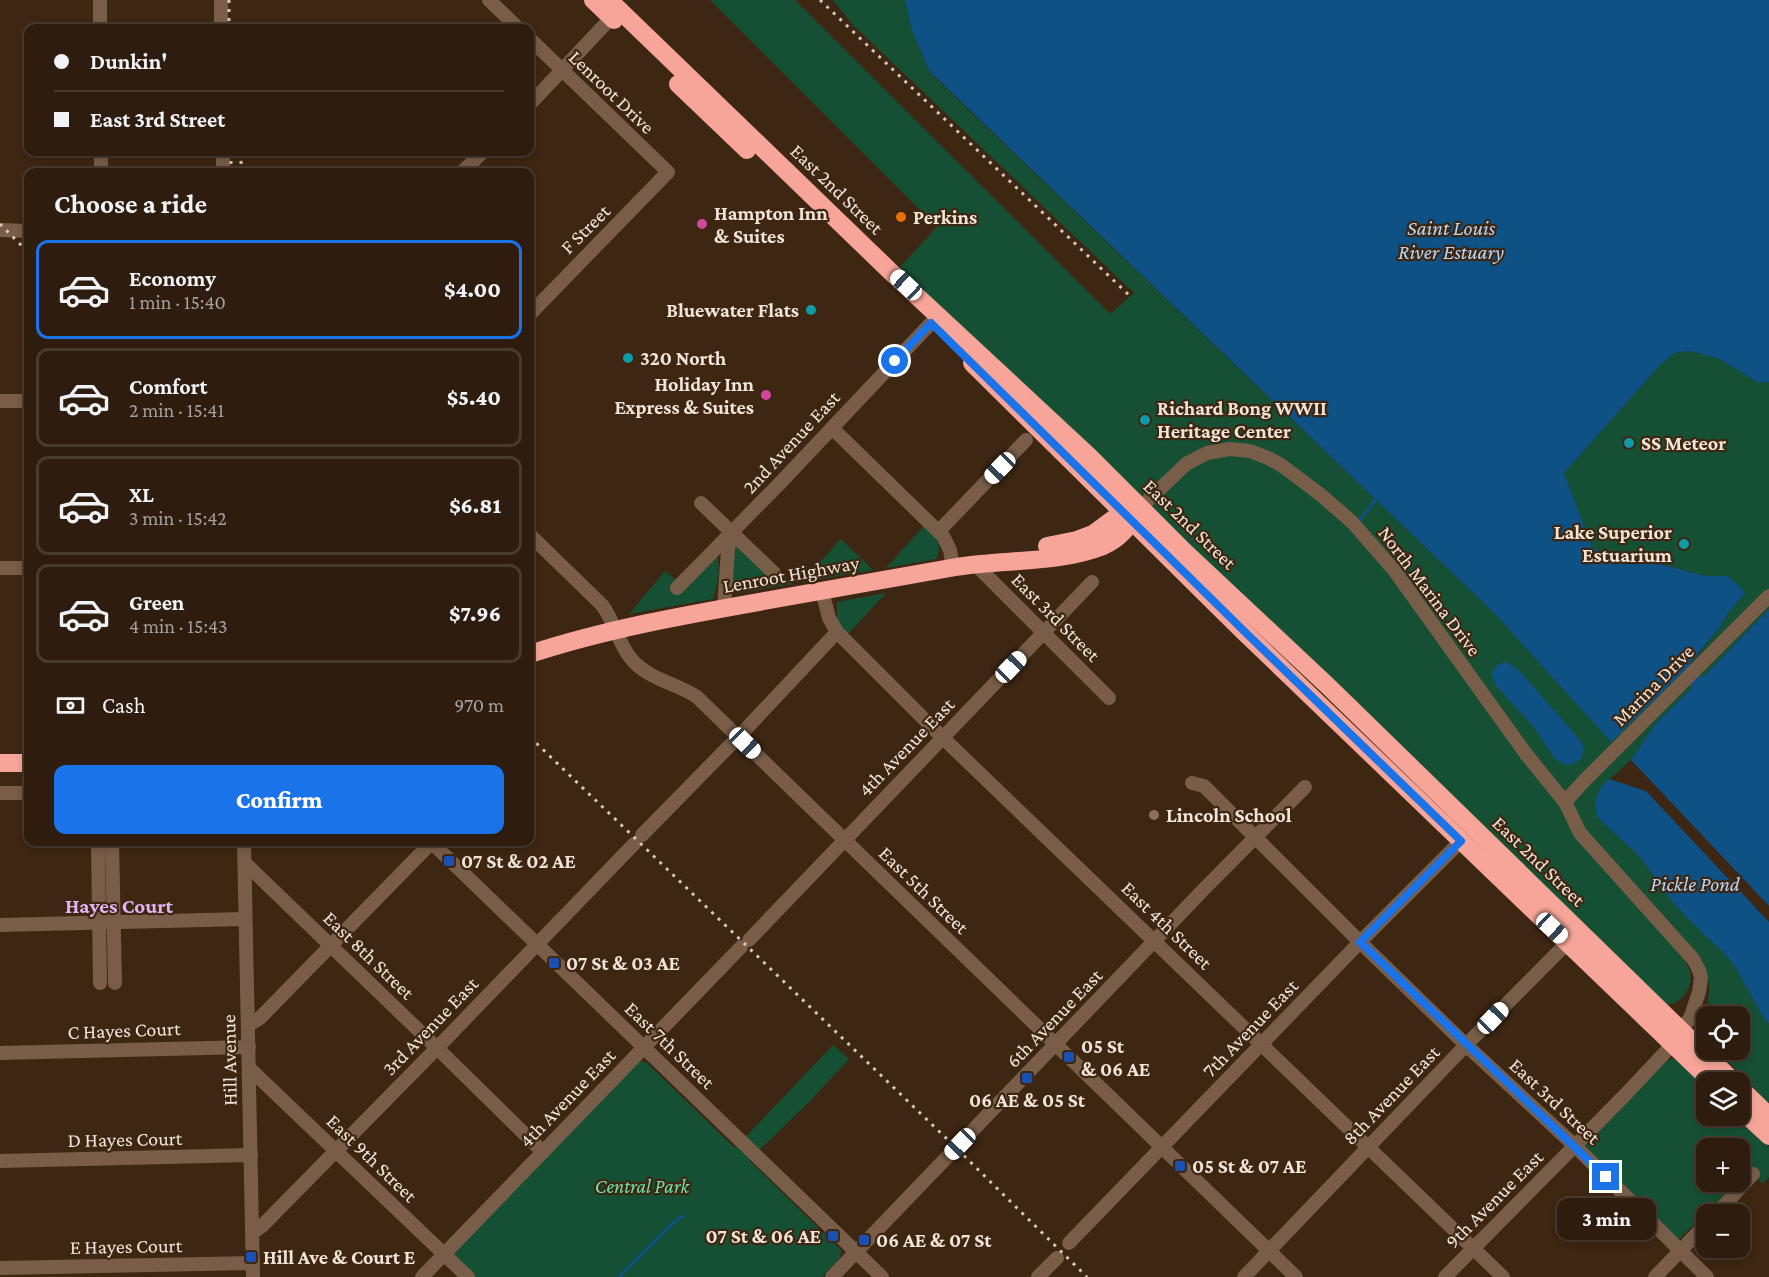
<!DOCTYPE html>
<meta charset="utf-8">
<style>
:root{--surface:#2e1c0e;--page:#362517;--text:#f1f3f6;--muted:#a7a19e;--line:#493a2e;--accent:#1a73e8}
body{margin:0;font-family:"Crimson Pro",serif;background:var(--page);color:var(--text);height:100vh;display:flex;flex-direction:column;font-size:22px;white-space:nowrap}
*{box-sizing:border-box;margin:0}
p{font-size:20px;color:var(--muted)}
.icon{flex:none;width:33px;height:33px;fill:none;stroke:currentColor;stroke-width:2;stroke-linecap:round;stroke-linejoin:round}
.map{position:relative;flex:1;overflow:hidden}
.details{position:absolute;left:24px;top:168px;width:510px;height:678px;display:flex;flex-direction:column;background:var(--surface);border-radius:12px;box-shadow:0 3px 9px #0003,0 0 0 2px var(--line)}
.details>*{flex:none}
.banner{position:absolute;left:24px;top:24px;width:510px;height:132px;border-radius:12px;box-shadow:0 3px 9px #0003,0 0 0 2px var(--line);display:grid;align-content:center;height:132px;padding:0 30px;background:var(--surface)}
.controls{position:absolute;left:1696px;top:1006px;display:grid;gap:12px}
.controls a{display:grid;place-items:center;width:54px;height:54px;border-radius:12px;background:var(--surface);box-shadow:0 3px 9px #0003,0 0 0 2px var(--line);font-size:30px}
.end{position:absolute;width:27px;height:27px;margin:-14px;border:8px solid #1a73e8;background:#fff;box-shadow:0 0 0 3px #fff}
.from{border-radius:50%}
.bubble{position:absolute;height:42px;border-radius:12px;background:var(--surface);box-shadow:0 3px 9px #0003,0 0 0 2px var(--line);font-size:20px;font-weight:800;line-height:42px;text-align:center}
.car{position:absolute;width:18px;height:36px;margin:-18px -9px;border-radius:8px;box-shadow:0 0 4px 2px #0007;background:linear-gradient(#fff 24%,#345 0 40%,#fff 0 76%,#345 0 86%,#fff 0)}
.banner b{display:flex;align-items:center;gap:21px;height:57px;font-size:22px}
.banner b+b{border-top:2px solid var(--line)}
.banner i{width:15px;height:15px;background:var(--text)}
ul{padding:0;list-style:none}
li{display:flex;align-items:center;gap:18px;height:99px;margin:0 12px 9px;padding:0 18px;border:3px solid var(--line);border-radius:12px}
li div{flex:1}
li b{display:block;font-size:22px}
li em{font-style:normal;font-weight:800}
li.selected{border-color:var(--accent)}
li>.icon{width:54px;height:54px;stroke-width:1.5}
h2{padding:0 30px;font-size:27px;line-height:72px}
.pay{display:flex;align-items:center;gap:15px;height:66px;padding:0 30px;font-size:22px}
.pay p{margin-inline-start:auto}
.button{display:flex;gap:12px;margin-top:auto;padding:12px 30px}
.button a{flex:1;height:69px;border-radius:12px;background:var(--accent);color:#fff;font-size:24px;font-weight:800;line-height:69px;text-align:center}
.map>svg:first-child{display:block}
</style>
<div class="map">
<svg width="1769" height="1277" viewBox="0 0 1769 1277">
<rect width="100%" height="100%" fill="#3d2612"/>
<g fill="#165034">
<path d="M710,0H795L1110,314L1134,293L853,25L833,0H905L911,28L929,72L1495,614L1611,741L1681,673L1691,683V689L1656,723L1631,760L1601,787L1597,817L1639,856L1675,905L1702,933L1725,954L1735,967L1765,1020L1769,1024V1105L1746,1079L1716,1050H1740V1017H1707V1039C1697,1021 1716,997 1706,973C1703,963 1693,953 1687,945L1678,953C1682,957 1687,963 1689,969C1696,985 1682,1004 1666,1005L897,270L937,227Z"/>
<path d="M1691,351L1719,359L1759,383L1769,382V609L1703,677L1699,678L1690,664L1720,627L1728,613L1745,593L1727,576H1706L1617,553L1601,552L1591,547L1564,473L1660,365L1674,353Z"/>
<path d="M925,525C935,536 944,545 936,559L886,568Z"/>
<path d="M841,539L873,570L802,582Z"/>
<path d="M734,544L779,571L792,584L738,593L732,581Z"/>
<path d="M716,555C722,567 717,586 713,599L629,614L665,571L676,580Z"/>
<path d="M886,593L847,635L837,621V602Z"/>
<path d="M833,1045L849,1059L809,1102L749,1160L841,1250L840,1258L822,1277H474L452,1255L635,1063L641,1061L647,1063L735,1148Z"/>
<path d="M1674,1058L1678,1060L1707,1087V1116H1737L1769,1147V1177L1763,1184L1749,1170L1740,1179V1149H1707V1182H1737L1678,1240L1586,1152L1584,1144L1665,1062Z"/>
</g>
<g fill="#0d5185">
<path d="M905,0H1769V382L1759,383L1719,359L1691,351L1674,353L1660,365L1564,473L1592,547L1601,552L1617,553L1706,576H1727L1738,585L1745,593L1728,613L1720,627L1690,663L1699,677L1705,675L1769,609V906L1631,760L1656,723L1691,689V683L1682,673L1611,742L1495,614L929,71L911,28Z"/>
<path d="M1506,662L1518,669L1579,739L1584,748L1581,759L1568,766L1555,759L1533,726L1496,686L1491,673L1497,665Z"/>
<path d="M1609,779L1646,791L1769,922V1024L1765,1020L1735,967L1725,954L1702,933L1675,905L1639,856L1597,817L1595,802L1601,787Z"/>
</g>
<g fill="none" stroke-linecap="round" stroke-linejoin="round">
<g stroke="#0d5185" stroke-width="3">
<path d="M1360,520L1376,499"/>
<path d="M619,1277L673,1223L683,1216"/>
</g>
<g stroke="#785d48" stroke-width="14">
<path d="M100,0V28"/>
<path d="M221,0V28"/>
<path d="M489,0L518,28"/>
<path d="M530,39L668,172L530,314"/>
<path d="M530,104L611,18"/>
<path d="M101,152V172"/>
<path d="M223,152V172"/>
<path d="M462,172L483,152"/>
<path d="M0,230L28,231"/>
<path d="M0,401H28"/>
<path d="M832,428L943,536L950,550L953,568"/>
<path d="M701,503L775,574"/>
<path d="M1141,507L1186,464L1207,453L1230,449L1250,451L1268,458L1281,465L1321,495L1352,522L1394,570L1526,754L1565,802L1580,833L1693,959L1699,970L1701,978L1699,992L1691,1016L1672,1045L1625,1095L1445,1277"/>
<path d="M939,531L1026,440"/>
<path d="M530,535L602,605C615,622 620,649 635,663C652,680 678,684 697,697L1296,1277"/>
<path d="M975,564L1109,698"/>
<path d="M0,568H28"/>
<path d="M677,588L782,481L931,323"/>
<path d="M822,591L829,618L837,632L942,737L1503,1277"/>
<path d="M724,608L728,549L732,532"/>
<path d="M1192,783L1204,786L1360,942L1466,1045L1575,1146L1707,1277"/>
<path d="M0,793H28"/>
<path d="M1565,802L1583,782L1769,596"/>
<path d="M642,835L745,730L837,632"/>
<path d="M98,842L100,983"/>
<path d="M112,842L115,983"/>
<path d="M244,842L253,1277"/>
<path d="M431,842L882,1277"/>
<path d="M245,863L437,1048L543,1152"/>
<path d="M0,925L245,919"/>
<path d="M749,940L1092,582"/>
<path d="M249,1025L260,1018L432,842"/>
<path d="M0,1053L249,1047"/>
<path d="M249,1068L468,1277"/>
<path d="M0,1161L251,1155"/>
<path d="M1715,1215L1753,1174"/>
<path d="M252,1233L262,1226L437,1048L634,844"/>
<path d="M1069,1243L1360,942L1461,841"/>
<path d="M0,1268L253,1263"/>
<path d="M422,1277L741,947"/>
<path d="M832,1277L1205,888L1305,787"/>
<path d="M1038,1277L1057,1258"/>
<path d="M1244,1277L1466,1045L1568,942"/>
<path d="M1655,1277L1707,1223"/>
</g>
<g stroke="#f6a598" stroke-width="18">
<path d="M593,0L614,20"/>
<path d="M609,0L893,274L1089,456L1184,551L1329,687L1735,1083"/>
<path d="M678,84L747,150"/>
<path d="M972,363L1243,631L1713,1083"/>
<path d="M1047,546L1077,540L1093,534L1120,514L1133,509"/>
<path d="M530,654C606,629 685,615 764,601C828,590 892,578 956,567C1004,559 1057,564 1103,546C1120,539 1129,526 1138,512"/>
<path d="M0,763H28"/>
<path d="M1740,1088L1769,1116"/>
<path d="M1740,1109L1769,1136"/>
</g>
<g stroke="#d7c7ba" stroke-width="3" stroke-dasharray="3 6" stroke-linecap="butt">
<path d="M229,0V28"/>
<path d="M820,0L1131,297"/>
<path d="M231,152V172"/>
<path d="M240,152L242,172"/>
<path d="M0,224L28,252"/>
<path d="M530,737L946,1138L1087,1277"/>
</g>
</g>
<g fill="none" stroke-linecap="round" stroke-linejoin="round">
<path stroke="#1a73e8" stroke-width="8" d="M895,361L931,323L1244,631L1461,841L1360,942L1606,1177"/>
</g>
<circle fill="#e8710a" stroke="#3d2612" stroke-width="2" cx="901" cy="217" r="6"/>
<g fill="#d1479c" stroke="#3d2612" stroke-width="2">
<circle cx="702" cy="224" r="6"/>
<circle cx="766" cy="395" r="6"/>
</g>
<g fill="#0f9aa8" stroke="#3d2612" stroke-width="2">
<circle cx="811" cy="310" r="6"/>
<circle cx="628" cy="358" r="6"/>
<circle cx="1145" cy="420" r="6"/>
<circle cx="1629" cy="443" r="6"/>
<circle cx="1684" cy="544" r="6"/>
</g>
<circle fill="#8d6e63" stroke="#3d2612" stroke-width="2" cx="1154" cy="815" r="6"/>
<g fill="#1a4fb4" stroke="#3d2612" stroke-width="2">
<rect x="443" y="855" width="12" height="12" rx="3"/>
<rect x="548" y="957" width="12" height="12" rx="3"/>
<rect x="1063" y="1051" width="12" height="12" rx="3"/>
<rect x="1021" y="1072" width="12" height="12" rx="3"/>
<rect x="1174" y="1160" width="12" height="12" rx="3"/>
<rect x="827" y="1230" width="12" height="12" rx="3"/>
<rect x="858" y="1234" width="12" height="12" rx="3"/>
<rect x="245" y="1251" width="12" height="12" rx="3"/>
</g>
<g text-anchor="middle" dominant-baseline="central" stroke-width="4.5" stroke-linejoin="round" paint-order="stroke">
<g font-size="20" fill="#f3e4d8" stroke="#3d2612">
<text transform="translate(612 92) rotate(44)">Lenroot Drive</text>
<text transform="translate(837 189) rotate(44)">East 2nd Street</text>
<text transform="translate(585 229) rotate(-45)">F Street</text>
<text transform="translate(791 442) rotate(-47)">2nd Avenue East</text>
<text transform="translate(1190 524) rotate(44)">East 2nd Street</text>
<text transform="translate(791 574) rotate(-10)">Lenroot Highway</text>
<text transform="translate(1430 591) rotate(53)">North Marina Drive</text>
<text transform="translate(1056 617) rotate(45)">East 3rd Street</text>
<text transform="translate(1653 685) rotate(-45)">Marina Drive</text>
<text transform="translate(906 747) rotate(-46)">4th Avenue East</text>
<text transform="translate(1539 861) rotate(44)">East 2nd Street</text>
<text transform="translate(924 890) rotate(44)">East 5th Street</text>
<text transform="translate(1167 925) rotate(44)">East 4th Street</text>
<text transform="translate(369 955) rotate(44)">East 8th Street</text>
<text transform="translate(1054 1018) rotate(-46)">6th Avenue East</text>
<text transform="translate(430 1026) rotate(-46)">3rd Avenue East</text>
<text transform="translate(1250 1028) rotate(-46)">7th Avenue East</text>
<text transform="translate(124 1030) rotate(-2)">C Hayes Court</text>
<text transform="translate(670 1045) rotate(44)">East 7th Street</text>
<text transform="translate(229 1060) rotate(-91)">Hill Avenue</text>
<text transform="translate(1391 1095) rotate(-46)">8th Avenue East</text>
<text transform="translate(567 1098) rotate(-46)">4th Avenue East</text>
<text transform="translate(1555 1101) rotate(43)">East 3rd Street</text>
<text transform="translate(125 1139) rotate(-1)">D Hayes Court</text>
<text transform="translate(372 1158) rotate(44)">East 9th Street</text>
<text transform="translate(1494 1199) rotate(-45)">9th Avenue East</text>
<text transform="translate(126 1246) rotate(-1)">E Hayes Court</text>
</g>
<g font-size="20" font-weight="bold" fill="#f3e4d8" stroke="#3d2612" text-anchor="start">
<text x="714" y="213">Hampton Inn<tspan x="714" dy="23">&amp; Suites</tspan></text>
<text x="913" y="217">Perkins</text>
<text x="799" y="310" text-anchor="end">Bluewater Flats</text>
<text x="640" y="358">320 North</text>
<text x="754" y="384" text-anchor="end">Holiday Inn<tspan x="754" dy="23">Express &amp; Suites</tspan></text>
<text x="1157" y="408">Richard Bong WWII<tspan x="1157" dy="23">Heritage Center</tspan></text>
<text x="1641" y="443">SS Meteor</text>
<text x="1672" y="532" text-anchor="end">Lake Superior<tspan x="1672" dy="23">Estuarium</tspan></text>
<text x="1166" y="815">Lincoln School</text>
<text x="461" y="861">07 St &amp; 02 AE</text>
<text x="566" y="963">07 St &amp; 03 AE</text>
<text x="1081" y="1046">05 St<tspan x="1081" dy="23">&amp; 06 AE</tspan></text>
<text x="1027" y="1100" text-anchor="middle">06 AE &amp; 05 St</text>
<text x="1192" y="1166">05 St &amp; 07 AE</text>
<text x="821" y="1236" text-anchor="end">07 St &amp; 06 AE</text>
<text x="876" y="1240">06 AE &amp; 07 St</text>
<text x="263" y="1257">Hill Ave &amp; Court E</text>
</g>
<g font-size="20" font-style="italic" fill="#6fe1a5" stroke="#3d2612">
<text x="642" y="1186">Central Park</text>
</g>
<g font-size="21" font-style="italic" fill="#b7d6f5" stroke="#3d2612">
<text x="1451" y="228">Saint Louis<tspan x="1451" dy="24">River Estuary</tspan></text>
<text x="1695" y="884">Pickle Pond</text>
</g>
<g font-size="21" font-weight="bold" fill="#dfb3f4" stroke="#3d2612">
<text x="119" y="906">Hayes Court</text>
</g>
</g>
</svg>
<div class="controls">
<a><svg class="icon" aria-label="locate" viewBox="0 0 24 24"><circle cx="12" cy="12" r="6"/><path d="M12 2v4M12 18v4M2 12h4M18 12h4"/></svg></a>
<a><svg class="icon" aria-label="layers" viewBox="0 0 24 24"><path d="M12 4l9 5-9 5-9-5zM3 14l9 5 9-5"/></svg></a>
<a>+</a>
<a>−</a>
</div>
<i class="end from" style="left:895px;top:361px"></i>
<i class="end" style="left:1606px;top:1177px"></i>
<div class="bubble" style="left:1557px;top:1198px;width:99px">3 min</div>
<i class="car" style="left:906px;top:285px;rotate:313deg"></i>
<i class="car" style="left:1000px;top:468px;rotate:224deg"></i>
<i class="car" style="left:1011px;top:667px;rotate:44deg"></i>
<i class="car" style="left:745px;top:743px;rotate:134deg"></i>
<i class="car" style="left:1552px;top:928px;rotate:133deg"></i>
<i class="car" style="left:1493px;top:1018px;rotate:44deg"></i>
<i class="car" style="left:960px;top:1144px;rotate:224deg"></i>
<div class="banner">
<b><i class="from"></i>Dunkin'</b>
<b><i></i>East 3rd Street</b>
</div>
<section class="details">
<h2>Choose a ride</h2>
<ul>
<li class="selected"><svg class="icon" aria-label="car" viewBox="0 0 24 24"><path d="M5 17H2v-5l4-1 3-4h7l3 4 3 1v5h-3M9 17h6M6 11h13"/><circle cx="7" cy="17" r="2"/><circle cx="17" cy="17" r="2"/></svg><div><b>Economy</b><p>1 min · 15:40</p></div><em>$4.00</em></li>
<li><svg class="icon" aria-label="car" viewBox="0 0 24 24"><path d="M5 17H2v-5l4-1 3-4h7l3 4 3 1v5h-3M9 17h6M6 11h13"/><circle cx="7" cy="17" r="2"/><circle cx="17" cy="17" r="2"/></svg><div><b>Comfort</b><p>2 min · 15:41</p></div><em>$5.40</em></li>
<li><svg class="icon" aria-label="car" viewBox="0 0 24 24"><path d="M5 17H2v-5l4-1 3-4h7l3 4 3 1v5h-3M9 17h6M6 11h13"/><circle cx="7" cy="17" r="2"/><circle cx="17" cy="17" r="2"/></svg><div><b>XL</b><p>3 min · 15:42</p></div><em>$6.81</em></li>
<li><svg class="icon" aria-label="car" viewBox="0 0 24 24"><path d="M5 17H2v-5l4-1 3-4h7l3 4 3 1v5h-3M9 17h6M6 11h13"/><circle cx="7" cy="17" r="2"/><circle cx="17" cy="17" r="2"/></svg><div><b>Green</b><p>4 min · 15:43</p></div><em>$7.96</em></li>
</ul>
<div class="pay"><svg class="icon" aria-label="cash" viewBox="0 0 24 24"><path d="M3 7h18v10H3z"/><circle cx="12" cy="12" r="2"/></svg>Cash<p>970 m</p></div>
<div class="button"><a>Confirm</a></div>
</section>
</div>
